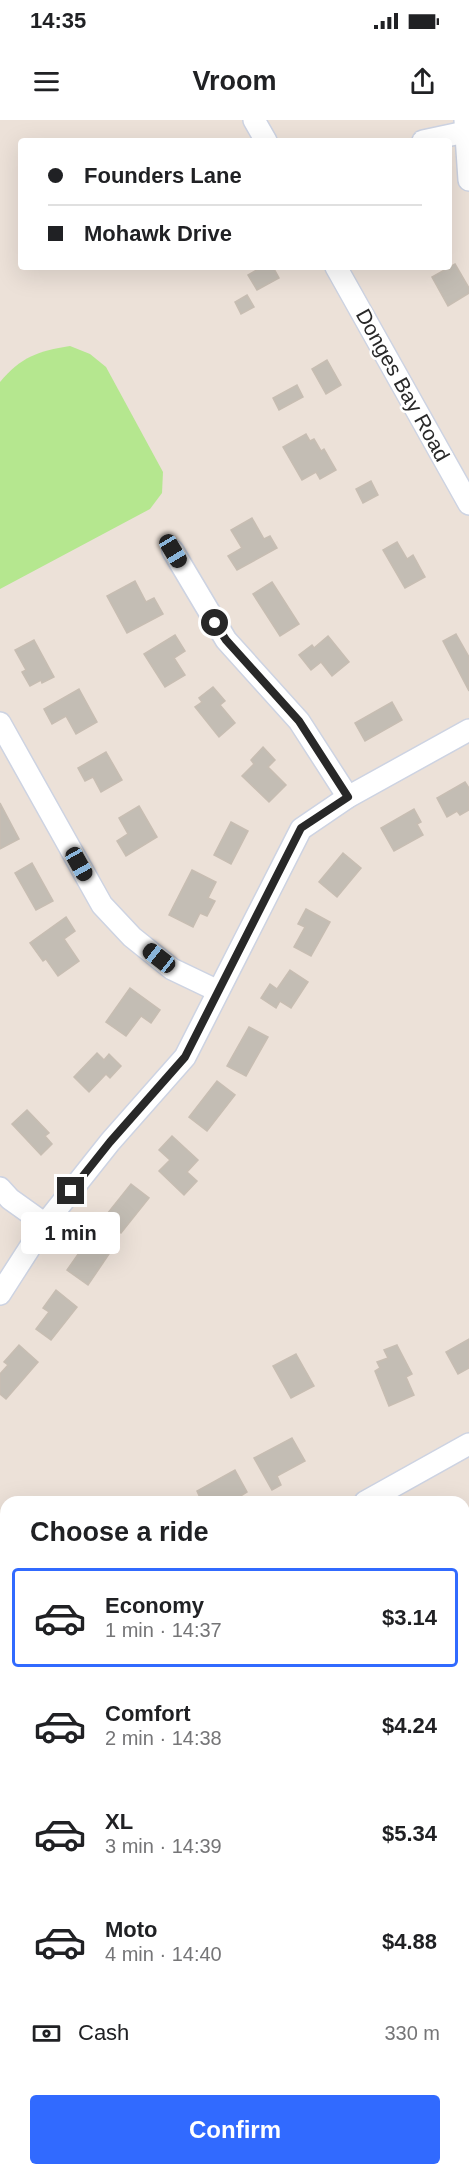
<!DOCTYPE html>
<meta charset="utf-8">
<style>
:root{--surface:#fff;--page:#f6f6f6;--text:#202124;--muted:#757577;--line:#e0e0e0;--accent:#316aff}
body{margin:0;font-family:Arial,sans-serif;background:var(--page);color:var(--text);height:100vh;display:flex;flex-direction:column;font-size:22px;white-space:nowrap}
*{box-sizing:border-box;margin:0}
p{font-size:20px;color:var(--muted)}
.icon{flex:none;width:33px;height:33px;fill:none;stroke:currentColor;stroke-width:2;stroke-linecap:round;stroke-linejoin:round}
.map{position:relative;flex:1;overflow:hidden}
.side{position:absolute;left:0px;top:1376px;width:470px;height:680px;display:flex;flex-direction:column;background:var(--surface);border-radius:18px 18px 0 0;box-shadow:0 6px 24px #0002}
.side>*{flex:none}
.banner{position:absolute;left:18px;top:18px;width:434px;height:132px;border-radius:6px;box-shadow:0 6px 24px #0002;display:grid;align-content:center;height:132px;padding:0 30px;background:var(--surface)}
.end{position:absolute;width:27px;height:27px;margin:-14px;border:8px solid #282828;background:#fff;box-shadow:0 0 0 3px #fff}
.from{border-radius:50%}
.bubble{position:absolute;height:42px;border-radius:6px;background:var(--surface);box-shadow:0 6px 24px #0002;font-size:20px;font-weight:800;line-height:42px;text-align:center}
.car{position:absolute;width:18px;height:36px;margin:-18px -9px;border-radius:8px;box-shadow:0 0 4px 2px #0007;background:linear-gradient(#222 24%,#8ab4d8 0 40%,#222 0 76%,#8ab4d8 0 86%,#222 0)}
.banner b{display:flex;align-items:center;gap:21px;height:57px;font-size:22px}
.banner b+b{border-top:2px solid var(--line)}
.banner i{width:15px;height:15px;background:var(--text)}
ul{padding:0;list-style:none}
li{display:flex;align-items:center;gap:18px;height:99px;margin:0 12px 9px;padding:0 18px;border:3px solid transparent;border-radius:6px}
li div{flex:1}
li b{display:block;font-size:22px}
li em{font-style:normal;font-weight:800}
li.active{border-color:var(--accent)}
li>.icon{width:54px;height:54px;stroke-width:1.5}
h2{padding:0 30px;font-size:27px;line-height:72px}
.pay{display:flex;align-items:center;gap:15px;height:66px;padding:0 30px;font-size:22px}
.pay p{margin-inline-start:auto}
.cta{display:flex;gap:12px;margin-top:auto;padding:12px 30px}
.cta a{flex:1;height:69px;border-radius:6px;background:var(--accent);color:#fff;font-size:24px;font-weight:800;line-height:69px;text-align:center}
.status{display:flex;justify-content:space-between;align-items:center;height:42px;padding:0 30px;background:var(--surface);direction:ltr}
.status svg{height:16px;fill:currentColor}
header{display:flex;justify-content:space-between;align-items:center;height:78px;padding:0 30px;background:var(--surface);font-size:27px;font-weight:800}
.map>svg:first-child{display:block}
</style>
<div class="status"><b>14:35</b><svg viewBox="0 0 49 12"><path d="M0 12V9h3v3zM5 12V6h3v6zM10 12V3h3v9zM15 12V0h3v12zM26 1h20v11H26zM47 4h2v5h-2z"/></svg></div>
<header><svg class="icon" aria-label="menu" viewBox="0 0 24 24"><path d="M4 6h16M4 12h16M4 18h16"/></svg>Vroom<svg class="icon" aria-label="share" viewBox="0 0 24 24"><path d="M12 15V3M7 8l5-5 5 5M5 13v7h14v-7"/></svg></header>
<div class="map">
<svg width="469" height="2054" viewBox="0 0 469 2054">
<rect width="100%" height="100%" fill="#ece1d8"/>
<path fill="#b5e78f" d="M70,226L90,234L106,247L163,352L162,373L150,389L0,469V262C21,237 38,231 70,226Z"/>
<g fill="#c3bdb4" stroke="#c7bdb2" stroke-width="1.5">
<path d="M455,144L469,168V173L448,186L432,157Z"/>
<path d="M262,147H273L279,158L257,170L248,155Z"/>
<path d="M247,175L254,187L241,194L235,182Z"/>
<path d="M327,240L341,265L326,274L312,249Z"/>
<path d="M297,265L303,277L279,290L273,278Z"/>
<path d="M306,314L310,321L314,319L321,331L324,329L336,350L320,359L316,352L302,360L283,327Z"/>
<path d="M371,361L378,375L363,383L356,369Z"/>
<path d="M252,398L264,419L270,416L277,428L237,450L228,436L242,428L231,410Z"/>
<path d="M397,422L407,439L413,435L425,457L405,468L383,430Z"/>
<path d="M135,461L146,482L154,478L163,494L127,513L107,476Z"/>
<path d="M272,462L299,504L280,516L253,474Z"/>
<path d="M456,514L469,537V571L443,521Z"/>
<path d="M175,515L185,531L174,538L185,555L165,567L144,534Z"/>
<path d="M328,516L349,542L332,556L321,542L311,550L299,535L312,525L314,528Z"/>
<path d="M34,520L54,557L42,563L41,560L30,566L22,552L26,550L15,530Z"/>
<path d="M213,567L225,581L220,585L235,603L219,617L195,587L202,582L199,578Z"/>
<path d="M79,569L97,602L76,614L66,596L52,604L44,589Z"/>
<path d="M392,582L402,600L365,621L355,603Z"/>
<path d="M263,627L275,640L268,647L286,665L269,682L242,656L254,644L251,640Z"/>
<path d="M106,632L122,660L101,672L93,657L85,661L78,648Z"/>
<path d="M465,662L469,668V690L460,695L457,691L447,697L437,678Z"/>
<path d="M0,683L19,719L0,729Z"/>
<path d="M139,686L157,717L126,736L117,721L128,714L119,698Z"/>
<path d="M414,689L421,702L417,704L423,715L394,731L381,708Z"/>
<path d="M231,702L248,711L231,744L214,735Z"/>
<path d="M343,733L361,748L337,777L319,762Z"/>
<path d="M32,743L53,781L36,790L15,753Z"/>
<path d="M192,750L216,762L208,778L215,781L207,796L200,793L193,807L169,795Z"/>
<path d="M306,789L330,802L311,836L294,827L305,807L298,804Z"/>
<path d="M66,797L75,811L64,819L79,841L58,856L46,839L43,841L30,823Z"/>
<path d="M290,850L308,862L291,888L280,881L276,888L261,878L270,864L277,869Z"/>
<path d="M130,868L160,890L151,903L141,896L126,916L106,902Z"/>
<path d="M249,907L268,917L246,956L227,946Z"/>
<path d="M97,933L104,940L109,934L121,946L110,958L106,954L89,972L74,957Z"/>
<path d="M217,961L235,975L207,1011L189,997Z"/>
<path d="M27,990L49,1013L45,1016L52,1024L41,1035L12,1004Z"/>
<path d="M172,1016L198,1040L187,1052L197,1061L184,1075L159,1051L170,1040L159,1030Z"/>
<path d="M131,1064L149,1078L121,1113L103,1099Z"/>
<path d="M88,1120L109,1134L88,1165L67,1150Z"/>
<path d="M56,1170L77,1187L51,1220L36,1209L49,1192L43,1188Z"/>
<path d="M469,1219V1248L458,1254L446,1232Z"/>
<path d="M19,1225L38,1242L6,1279L0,1274V1254L8,1245L4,1242Z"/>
<path d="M397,1225L412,1254L406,1257L414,1275L389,1286L375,1251L380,1248L377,1242L388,1238L384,1230Z"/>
<path d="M296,1234L314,1266L291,1278L273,1246Z"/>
<path d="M292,1318L305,1341L277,1356L281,1365L272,1370L254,1338Z"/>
<path d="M235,1350L247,1372L231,1382H202L197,1371Z"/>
</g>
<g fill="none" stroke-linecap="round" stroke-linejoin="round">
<defs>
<g id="minor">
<path d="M254,0L266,21"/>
<path d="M465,0L469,60"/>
<path d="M423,21L465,12"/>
<path d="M336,147L469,384"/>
<path d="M173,431L226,520L299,601L348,677"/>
<path d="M0,603L102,785L132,817L172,849L218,871"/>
<path d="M0,1068L10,1079L45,1104"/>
<path d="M0,1174L45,1104L110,1022L185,937L301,709L348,677L469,610"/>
<path d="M365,1382L469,1324"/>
<path d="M0,1569L5,1578"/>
<path d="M464,1735L469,1742"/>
<path d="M464,1766L469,1758"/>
<path d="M464,1850L469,1854"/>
<path d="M0,1918L6,1914"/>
<path d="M0,2000L3,2007L5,2054"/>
<path d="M259,2049L260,2054"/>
</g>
</defs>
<use href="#minor" stroke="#cdd3e2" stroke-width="24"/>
<use href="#minor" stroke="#fff" stroke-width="21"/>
</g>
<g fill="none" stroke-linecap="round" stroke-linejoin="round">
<path stroke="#282828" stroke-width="8" d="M71,1071L110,1022L185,937L301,708L348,677L299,601L226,520L215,503"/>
</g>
<g text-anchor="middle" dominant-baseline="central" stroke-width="5" stroke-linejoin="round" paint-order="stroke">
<g font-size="21" fill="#282828" stroke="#fff">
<text transform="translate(403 265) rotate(61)">Donges Bay Road</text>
</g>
</g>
</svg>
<i class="end from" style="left:215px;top:503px"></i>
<i class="end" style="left:71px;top:1071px"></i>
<div class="bubble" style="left:21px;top:1092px;width:99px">1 min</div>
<i class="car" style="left:173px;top:431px;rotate:149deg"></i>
<i class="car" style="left:79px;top:744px;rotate:151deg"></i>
<i class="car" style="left:159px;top:838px;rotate:308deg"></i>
<div class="banner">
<b><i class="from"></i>Founders Lane</b>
<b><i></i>Mohawk Drive</b>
</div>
<section class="side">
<h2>Choose a ride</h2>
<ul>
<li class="active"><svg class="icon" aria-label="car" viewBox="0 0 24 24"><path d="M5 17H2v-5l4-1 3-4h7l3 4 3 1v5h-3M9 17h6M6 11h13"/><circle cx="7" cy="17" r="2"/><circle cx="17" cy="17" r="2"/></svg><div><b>Economy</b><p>1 min · 14:37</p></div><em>$3.14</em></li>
<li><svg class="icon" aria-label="car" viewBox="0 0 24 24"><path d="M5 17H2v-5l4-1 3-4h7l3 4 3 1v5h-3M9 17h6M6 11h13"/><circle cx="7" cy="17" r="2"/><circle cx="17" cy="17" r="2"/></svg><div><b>Comfort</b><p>2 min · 14:38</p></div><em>$4.24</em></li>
<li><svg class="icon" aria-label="car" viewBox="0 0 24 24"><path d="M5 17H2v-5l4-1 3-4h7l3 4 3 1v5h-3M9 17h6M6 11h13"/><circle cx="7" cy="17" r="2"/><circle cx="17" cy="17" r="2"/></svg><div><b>XL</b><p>3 min · 14:39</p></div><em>$5.34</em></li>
<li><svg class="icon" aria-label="car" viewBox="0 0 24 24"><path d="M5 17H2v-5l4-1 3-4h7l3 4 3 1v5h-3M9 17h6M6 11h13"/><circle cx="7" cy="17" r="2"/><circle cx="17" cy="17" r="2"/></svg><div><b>Moto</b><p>4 min · 14:40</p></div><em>$4.88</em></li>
</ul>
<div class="pay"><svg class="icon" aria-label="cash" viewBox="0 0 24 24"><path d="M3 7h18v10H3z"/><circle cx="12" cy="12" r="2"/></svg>Cash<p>330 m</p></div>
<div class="cta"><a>Confirm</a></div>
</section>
</div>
